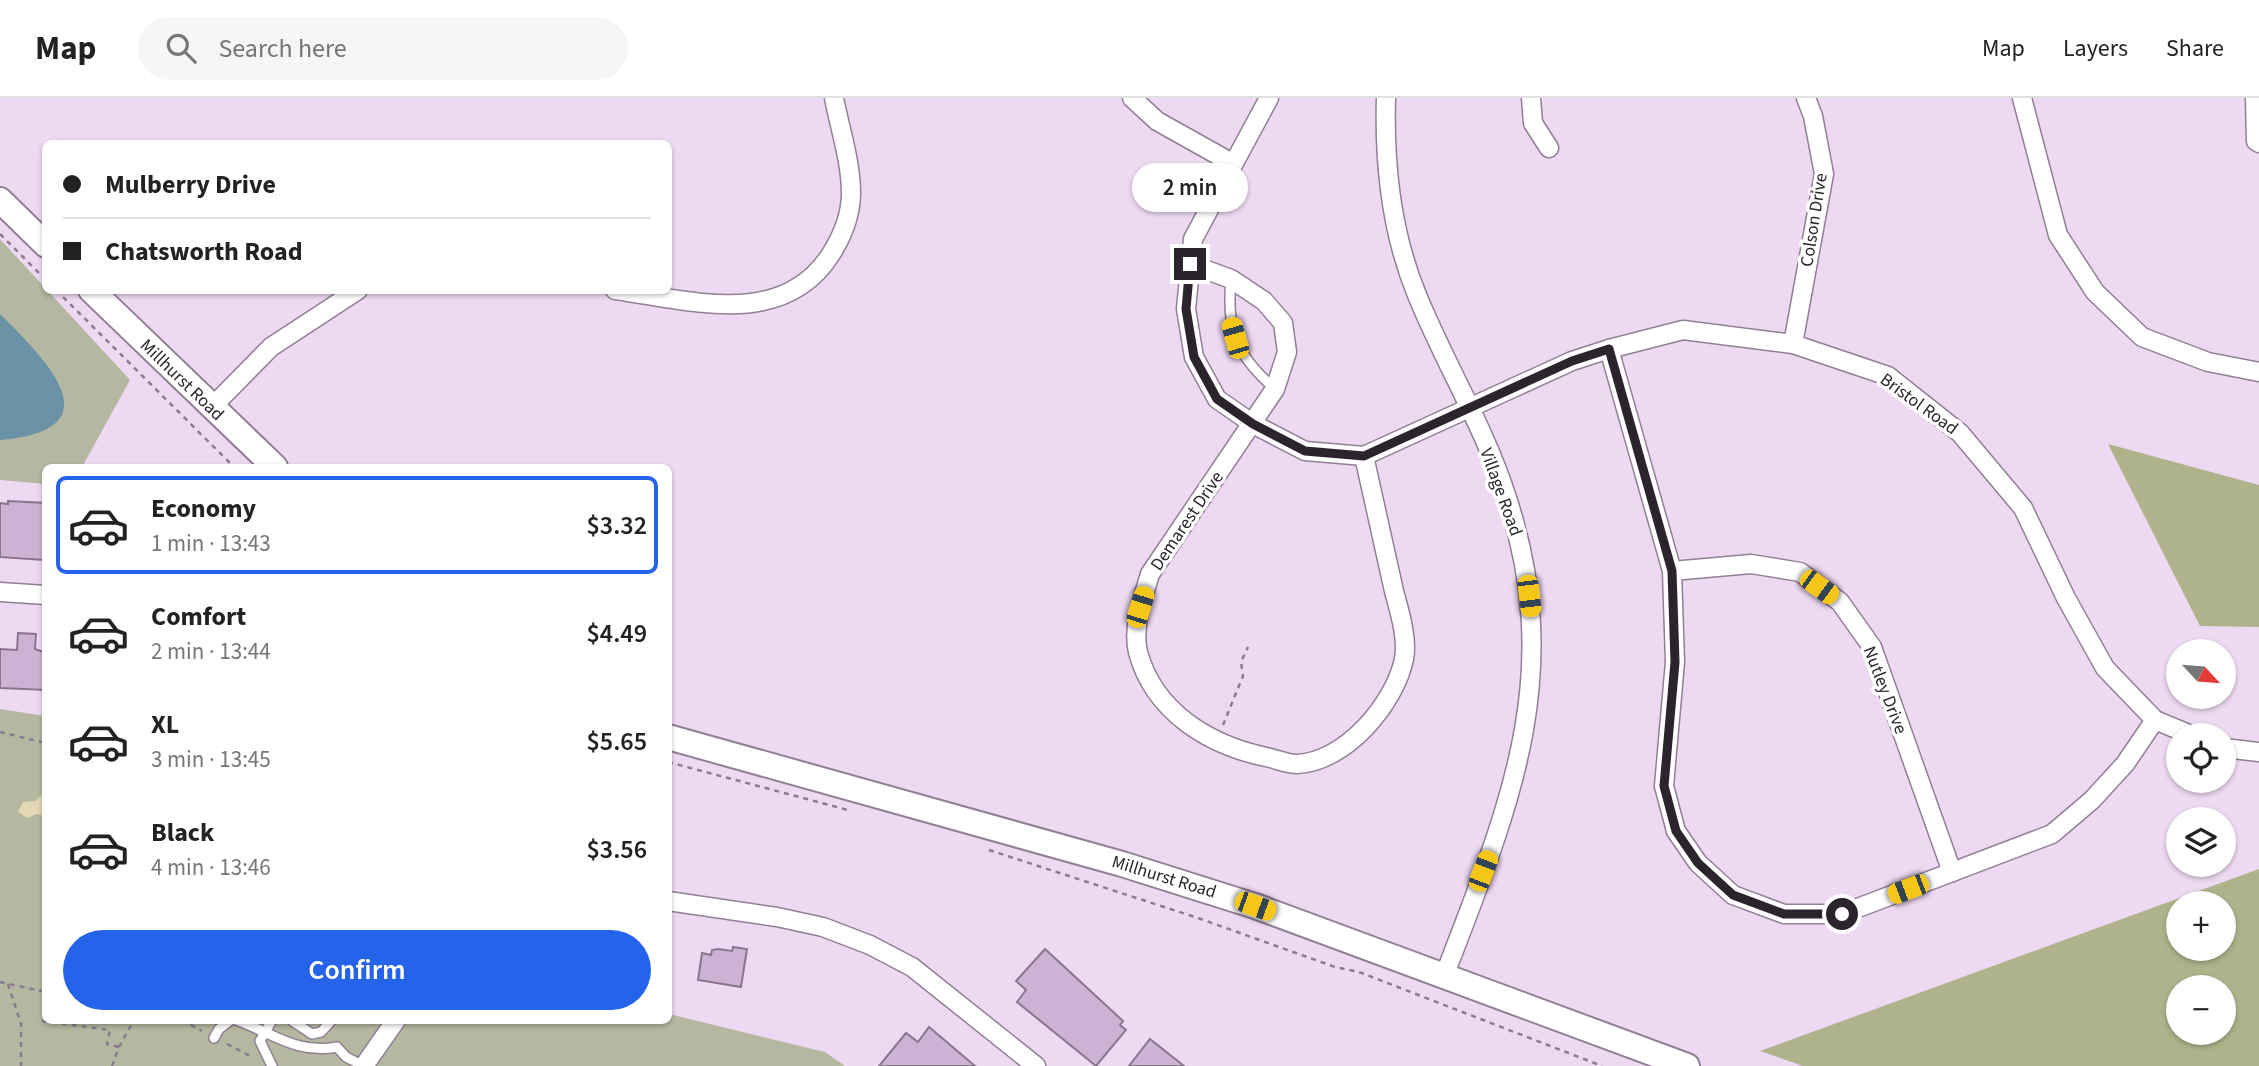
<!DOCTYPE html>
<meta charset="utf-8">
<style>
:root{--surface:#fff;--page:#f6f6f6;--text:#222;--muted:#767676;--line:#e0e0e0;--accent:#2563eb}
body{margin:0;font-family:"Source Sans 3",sans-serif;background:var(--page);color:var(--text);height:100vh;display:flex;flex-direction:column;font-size:26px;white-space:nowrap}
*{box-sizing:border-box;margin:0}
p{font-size:23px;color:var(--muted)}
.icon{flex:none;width:38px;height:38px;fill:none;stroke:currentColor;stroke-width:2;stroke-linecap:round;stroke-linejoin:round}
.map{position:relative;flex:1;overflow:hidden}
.details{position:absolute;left:42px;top:366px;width:630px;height:560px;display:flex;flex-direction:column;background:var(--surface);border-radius:10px;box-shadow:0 2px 5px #0004}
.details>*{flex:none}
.banner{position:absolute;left:42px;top:42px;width:630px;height:154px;border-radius:10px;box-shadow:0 2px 5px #0004;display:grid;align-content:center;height:154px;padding:0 21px;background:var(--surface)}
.needle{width:46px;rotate:116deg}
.controls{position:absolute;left:2166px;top:541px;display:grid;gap:14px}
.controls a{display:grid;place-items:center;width:70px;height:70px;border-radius:50%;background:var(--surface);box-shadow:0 2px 5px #0004;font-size:35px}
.end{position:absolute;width:32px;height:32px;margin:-16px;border:9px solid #2b242d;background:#fff;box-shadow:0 0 0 4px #fff}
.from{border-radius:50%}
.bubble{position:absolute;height:49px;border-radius:24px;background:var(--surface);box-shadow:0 2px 5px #0004;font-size:23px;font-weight:600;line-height:49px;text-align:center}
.car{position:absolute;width:21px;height:42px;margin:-21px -10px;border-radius:9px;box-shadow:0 0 5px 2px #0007;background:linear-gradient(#f5c518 24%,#345 0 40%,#f5c518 0 76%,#345 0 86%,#f5c518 0)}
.banner b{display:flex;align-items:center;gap:24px;height:66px;font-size:26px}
.banner b+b{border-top:2px solid var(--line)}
.banner i{width:18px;height:18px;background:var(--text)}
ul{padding:12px 0 0;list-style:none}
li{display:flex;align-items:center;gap:21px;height:98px;margin:0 14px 10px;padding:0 7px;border:4px solid transparent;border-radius:10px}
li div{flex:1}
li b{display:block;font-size:26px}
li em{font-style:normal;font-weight:600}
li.selected{border-color:var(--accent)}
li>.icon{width:63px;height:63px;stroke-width:1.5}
.action{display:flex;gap:14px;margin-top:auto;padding:14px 21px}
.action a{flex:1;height:80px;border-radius:42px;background:var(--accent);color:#fff;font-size:28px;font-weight:600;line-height:80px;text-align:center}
header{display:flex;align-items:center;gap:42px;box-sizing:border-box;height:98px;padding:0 35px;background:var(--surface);border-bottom:2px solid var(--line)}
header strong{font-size:33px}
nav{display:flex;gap:38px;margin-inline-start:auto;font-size:24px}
.search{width:490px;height:63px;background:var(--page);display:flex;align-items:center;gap:18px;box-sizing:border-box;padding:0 24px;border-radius:38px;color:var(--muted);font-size:26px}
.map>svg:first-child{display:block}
</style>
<header>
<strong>Map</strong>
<div class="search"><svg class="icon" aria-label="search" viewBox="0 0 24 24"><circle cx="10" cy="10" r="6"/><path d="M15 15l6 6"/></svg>Search here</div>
<nav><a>Map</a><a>Layers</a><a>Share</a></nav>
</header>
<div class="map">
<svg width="2259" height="968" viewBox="0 0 2259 968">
<rect width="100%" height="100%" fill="#eed9f2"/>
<g fill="#b5b8a0">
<path d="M0,141L130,282L82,369H46L45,386L0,382Z"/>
<path d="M0,611L45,618L46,922H668L669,916L825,954L845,968H0Z"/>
</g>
<g fill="#afb38c" fill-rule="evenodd">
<path d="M2108,346L2259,387V529L2200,528Z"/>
<path d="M2259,771V968H1803L1760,953ZM2179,805H2224V850H2179ZM2179,889H2224V934H2179Z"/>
</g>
<path fill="#e2d8b3" d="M45,694L44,718L37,716L27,720L18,714L23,704L35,703Z"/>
<path fill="#6c92a7" d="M0,216C45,261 119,332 0,342Z"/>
<g fill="#cdb3d3" stroke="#89768d" stroke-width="2">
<path d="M8,403L46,405L44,462L0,459V405L8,406Z"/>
<path d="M18,535L36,536L35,551L46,555V592L0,590V551L17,552Z"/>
<path d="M733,849L747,851L741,889L698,882L702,855L711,857L712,852L718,851L732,853Z"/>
<path d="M1045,851L1123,923L1120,927L1126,932L1096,968L1017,904L1026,892L1016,883Z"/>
<path d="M929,929L975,968H879L906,935L918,944Z"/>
<path d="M1150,941L1184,968H1129Z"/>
</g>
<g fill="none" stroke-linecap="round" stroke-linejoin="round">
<defs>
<g id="lane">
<path d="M1231,181C1226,232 1236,257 1275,291"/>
<path d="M236,922C271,934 297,957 337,949L346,959L364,968"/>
<path d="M291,922L312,936L321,934L332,922"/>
<path d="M214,940L219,931L231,922"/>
<path d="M272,968L260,943L272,922"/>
</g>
<g id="street">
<path d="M1132,0L1157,23L1232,65"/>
<path d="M1269,0L1193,141L1186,211L1194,259L1217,301L1253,326L1305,353L1364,358L1572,263L1609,251L1683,232L1793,246L1888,278L1960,335L2023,410L2066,500L2105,570L2155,622L2191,637"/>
<path d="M1386,0C1384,67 1391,134 1417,197C1445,266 1485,330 1507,400C1566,580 1508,711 1445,876"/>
<path d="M1531,0L1533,25L1549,50"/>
<path d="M2022,0L2058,137L2095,194L2142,239L2208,264L2259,274"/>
<path d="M2255,0L2256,43L2259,45"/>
<path d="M1190,166L1231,181L1264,203L1283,225L1287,254L1275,291L1150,476C1143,499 1132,530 1138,554C1154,614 1209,647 1266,659C1276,661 1288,666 1297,666C1346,664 1395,605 1404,561C1408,540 1399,512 1394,493C1384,448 1374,403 1364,358"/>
<path d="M615,192C689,202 783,232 831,156C843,137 851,117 851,95C851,64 840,31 834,0"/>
<path d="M1793,246L1824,76L1813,18L1806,0"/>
<path d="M1609,251L1672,473L1675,564L1664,688L1676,733L1698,765L1733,797L1784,816H1842L2052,736L2092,702L2125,666L2155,622"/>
<path d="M211,310L271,249L358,192"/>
<path d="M1672,473L1751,466L1800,474L1840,504L1872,549L1952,774"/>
<path d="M0,494L46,497"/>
<path d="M2224,650L2259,654"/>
<path d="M668,803L777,819L823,829L870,847L912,869L1036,968"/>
<path d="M364,968L396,922"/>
</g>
<g id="secondary">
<path d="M0,102L46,147"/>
<path d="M91,192L275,369"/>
<path d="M668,639L1122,766L1255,808L1687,968"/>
</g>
</defs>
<use href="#lane" stroke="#917f96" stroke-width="12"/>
<use href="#street" stroke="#917f96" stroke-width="21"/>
<use href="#secondary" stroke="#917f96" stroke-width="28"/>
<g stroke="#8a7c8d" stroke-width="2.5" stroke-dasharray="5 5" stroke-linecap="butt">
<path d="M0,136L46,182"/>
<path d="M56,192L234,369"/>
<path d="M1223,627L1243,578L1241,564L1248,549"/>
<path d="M0,634L46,645"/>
<path d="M668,664L848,712"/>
<path d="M989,752L1198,820L1335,869L1359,874L1602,968"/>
<path d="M0,884L46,894"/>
<path d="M8,886L21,926V968"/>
<path d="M182,922L202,933"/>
<path d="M42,923L110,932L107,946L119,949"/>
<path d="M227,946L252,959"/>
<path d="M112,968L119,949L134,922"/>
</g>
<use href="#lane" stroke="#fff" stroke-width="9"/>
<use href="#street" stroke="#fff" stroke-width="18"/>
<use href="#secondary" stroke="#fff" stroke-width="24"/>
</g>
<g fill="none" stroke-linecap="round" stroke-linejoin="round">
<path stroke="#2b242d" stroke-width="9" d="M1190,166L1186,211L1194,259L1217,301L1253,326L1305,353L1364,358L1572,263L1609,251L1672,473L1675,564L1664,688L1676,733L1698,765L1733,797L1784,816H1842"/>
</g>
<g text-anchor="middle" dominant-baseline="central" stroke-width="7" stroke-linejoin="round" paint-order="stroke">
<g font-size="18" fill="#2b242d" stroke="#fff">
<text transform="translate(1814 122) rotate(-81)">Colson Drive</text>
<text transform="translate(182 282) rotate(44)">Millhurst Road</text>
<text transform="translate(1919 306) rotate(36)">Bristol Road</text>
<text transform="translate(1501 394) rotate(70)">Village Road</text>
<text transform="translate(1187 423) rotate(-56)">Demarest Drive</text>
<text transform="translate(1885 592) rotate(69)">Nutley Drive</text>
<text transform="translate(1164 779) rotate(17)">Millhurst Road</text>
</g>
</g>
</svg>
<div class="controls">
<a><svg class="needle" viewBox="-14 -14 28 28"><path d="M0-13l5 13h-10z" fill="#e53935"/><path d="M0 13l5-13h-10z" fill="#767676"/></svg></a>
<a><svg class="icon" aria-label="locate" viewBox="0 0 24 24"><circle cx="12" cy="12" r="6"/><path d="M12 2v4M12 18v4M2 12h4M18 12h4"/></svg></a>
<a><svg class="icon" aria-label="layers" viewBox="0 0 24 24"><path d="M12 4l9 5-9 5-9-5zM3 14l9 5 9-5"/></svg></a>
<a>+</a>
<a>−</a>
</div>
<i class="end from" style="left:1842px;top:816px"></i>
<i class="end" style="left:1190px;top:166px"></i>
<div class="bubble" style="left:1132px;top:65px;width:116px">2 min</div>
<i class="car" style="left:1235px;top:240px;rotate:344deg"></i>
<i class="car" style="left:1819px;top:489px;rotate:126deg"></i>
<i class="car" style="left:1529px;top:498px;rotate:173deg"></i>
<i class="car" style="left:1140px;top:509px;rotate:17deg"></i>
<i class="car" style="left:1483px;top:773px;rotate:21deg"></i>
<i class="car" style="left:1908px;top:791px;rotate:249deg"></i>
<i class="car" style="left:1255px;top:808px;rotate:110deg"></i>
<div class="banner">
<b><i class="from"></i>Mulberry Drive</b>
<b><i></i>Chatsworth Road</b>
</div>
<section class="details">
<ul>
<li class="selected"><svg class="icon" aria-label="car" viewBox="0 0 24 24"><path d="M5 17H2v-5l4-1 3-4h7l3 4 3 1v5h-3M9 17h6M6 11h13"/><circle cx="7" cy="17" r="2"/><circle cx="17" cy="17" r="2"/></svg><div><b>Economy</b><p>1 min · 13:43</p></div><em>$3.32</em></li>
<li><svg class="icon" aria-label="car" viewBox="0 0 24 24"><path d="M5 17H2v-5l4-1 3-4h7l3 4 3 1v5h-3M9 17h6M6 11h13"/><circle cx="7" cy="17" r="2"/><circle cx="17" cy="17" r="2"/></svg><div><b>Comfort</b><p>2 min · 13:44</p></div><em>$4.49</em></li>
<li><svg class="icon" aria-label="car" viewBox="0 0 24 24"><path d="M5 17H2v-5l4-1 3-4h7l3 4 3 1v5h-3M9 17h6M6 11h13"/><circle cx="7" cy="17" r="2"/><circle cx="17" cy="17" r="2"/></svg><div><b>XL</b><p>3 min · 13:45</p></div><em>$5.65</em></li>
<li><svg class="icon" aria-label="car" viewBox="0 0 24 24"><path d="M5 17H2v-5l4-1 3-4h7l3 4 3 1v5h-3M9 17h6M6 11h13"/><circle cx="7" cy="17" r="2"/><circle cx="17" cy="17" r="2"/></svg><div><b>Black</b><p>4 min · 13:46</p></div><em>$3.56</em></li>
</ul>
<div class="action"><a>Confirm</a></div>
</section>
</div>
